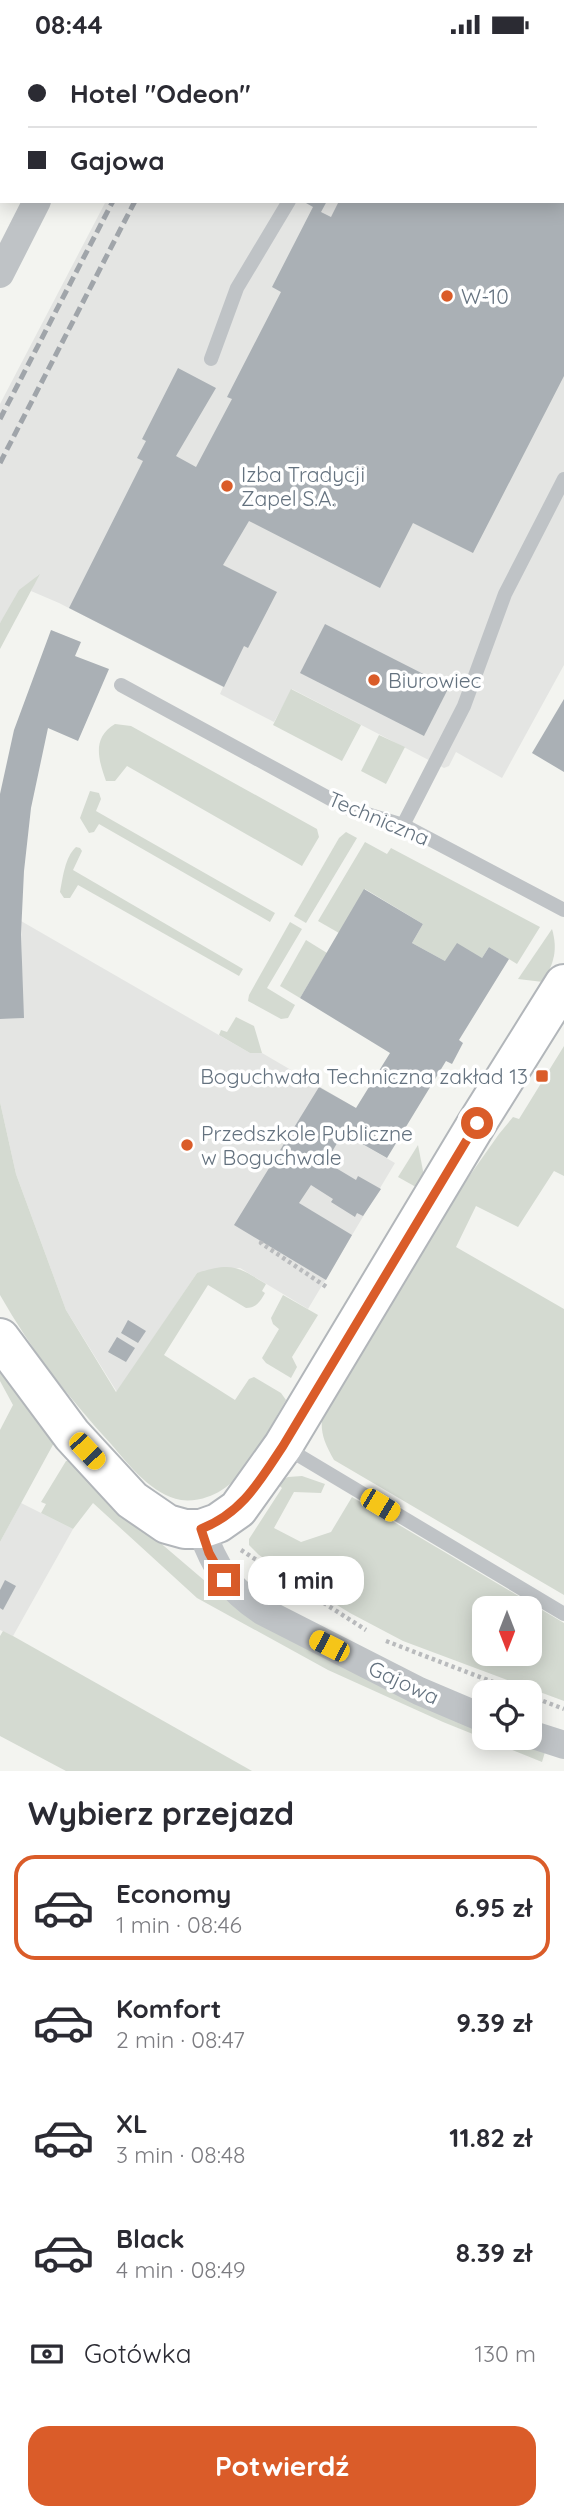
<!DOCTYPE html>
<html lang="pl">
<meta charset="utf-8">
<style>
:root{--surface:#fff;--page:#f7f7f7;--text:#2b2b33;--muted:#7c7c81;--line:#e1e1e2;--accent:#da5c29}
body{margin:0;font-family:Quicksand,sans-serif;background:var(--page);color:var(--text);height:100vh;display:flex;flex-direction:column;font-size:26px;white-space:nowrap}
*{box-sizing:border-box;margin:0}
p{font-size:23px;color:var(--muted)}
.icon{flex:none;width:38px;height:38px;fill:none;stroke:currentColor;stroke-width:2;stroke-linecap:round;stroke-linejoin:round}
.map{position:relative;height:1722px;overflow:hidden}
.details{display:flex;flex-direction:column;background:var(--surface);flex:1}
.details>*{flex:none}
.guide{position:absolute;left:0px;top:0px;width:565px;height:154px;box-shadow:0 4px 18px #0003;display:grid;align-content:center;height:154px;padding:0 28px;background:var(--surface)}
.needle{width:46px;rotate:180deg}
.tools{position:absolute;left:472px;top:1547px;display:grid;gap:14px}
.tools a{display:grid;place-items:center;width:70px;height:70px;border-radius:14px;background:var(--surface);box-shadow:0 4px 18px #0003;font-size:35px}
.end{position:absolute;width:32px;height:32px;margin:-16px;border:9px solid #da5c29;background:#fff;box-shadow:0 0 0 4px #fff}
.from{border-radius:50%}
.bubble{position:absolute;height:49px;border-radius:21px;background:var(--surface);box-shadow:0 4px 18px #0003;font-size:23px;font-weight:700;line-height:49px;text-align:center}
.car{position:absolute;width:21px;height:42px;margin:-21px -10px;border-radius:9px;box-shadow:0 0 5px 2px #0007;background:linear-gradient(#f5c518 24%,#345 0 40%,#f5c518 0 76%,#345 0 86%,#f5c518 0)}
.guide b{display:flex;align-items:center;gap:24px;height:66px;font-size:26px}
.guide b+b{border-top:2px solid var(--line)}
.guide i{width:18px;height:18px;background:var(--text)}
ul{padding:0;list-style:none}
li{display:flex;align-items:center;gap:21px;height:105px;margin:0 14px 10px;padding:0 14px;border:4px solid transparent;border-radius:21px}
li div{flex:1}
li b{display:block;font-size:26px}
li em{font-style:normal;font-weight:700}
li.active{border-color:var(--accent)}
li>.icon{width:63px;height:63px;stroke-width:1.5}
h2{padding:0 28px;font-size:32px;line-height:84px}
.pay{display:flex;align-items:center;gap:18px;height:77px;padding:0 28px;font-size:26px}
.pay p{margin-inline-start:auto}
.action{display:flex;gap:14px;margin-top:auto;padding:14px 28px}
.action a{flex:1;height:80px;border-radius:21px;background:var(--accent);color:#fff;font-size:28px;font-weight:700;line-height:80px;text-align:center}
.status{display:flex;justify-content:space-between;align-items:center;height:49px;padding:0 35px;background:var(--surface);direction:ltr}
.status svg{height:19px;fill:currentColor}
.map>svg:first-child{display:block}
</style>
<div class="status"><b>08:44</b><svg viewBox="0 0 49 12"><path d="M0 12V9h3v3zM5 12V6h3v6zM10 12V3h3v9zM15 12V0h3v12zM26 1h20v11H26zM47 4h2v5h-2z"/></svg></div>
<div class="map">
<svg width="564" height="1722" viewBox="0 0 564 1722">
<rect width="100%" height="100%" fill="#f3f4f0"/>
<g fill="#e4e5e3">
<path d="M184,0H564V616L502,729L456,703L449,717L444,719L292,640L274,673L220,645L223,638L59,554L31,542L38,526L0,574V355L106,152H564V2H183Z"/>
<path d="M21,872L250,1004H262L356,1059L343,1084L395,1114L308,1260L240,1219L197,1224L117,1343L66,1261L16,1125L0,1053V970L23,969Z"/>
<path d="M21,1454L73,1480L13,1587L0,1581V1493Z"/>
</g>
<g fill="#d4dad1" fill-rule="evenodd">
<path d="M40,525L0,600V574L19,541Z"/>
<path d="M291,640L361,676L342,712L273,676Z"/>
<path d="M115,675L131,677L317,780L319,788L302,817L127,717L115,732H106C99,712 91,689 115,675Z"/>
<path d="M379,686L405,698L386,735L361,722Z"/>
<path d="M90,742L99,744L101,750L96,762L275,864L270,873L99,775L94,783L89,784L80,769Z"/>
<path d="M346,783L357,789L306,874L294,867L339,789Z"/>
<path d="M365,793L387,805L391,799L540,878L517,915L489,898L482,909L445,912L412,894L423,875L365,840L339,884L318,872Z"/>
<path d="M76,798L80,799L82,802L73,821L243,920L239,927L78,836L70,849H64L60,843C63,828 65,808 76,798Z"/>
<path d="M290,873L302,880L267,939L295,956L288,969L281,970L248,952L249,946Z"/>
<path d="M552,880C558,901 554,914 543,933L518,930Z"/>
<path d="M306,891L327,904L300,949L280,937Z"/>
<path d="M236,968L254,977L262,1004H250L219,986L221,981L227,983Z"/>
<path d="M564,997V1127L554,1122L518,1178L476,1157L456,1198L564,1260V1546L334,1411C322,1390 319,1380 324,1356L418,1200L499,1085L513,1068L519,1070Z"/>
<path d="M0,1053L16,1125L66,1261L116,1343L197,1224C231,1213 237,1217 266,1235L262,1242L265,1244C260,1253 256,1259 246,1259L208,1236L164,1306L235,1351L249,1330L254,1328L281,1344L286,1351C266,1384 247,1435 207,1448C200,1451 189,1452 181,1451C152,1446 129,1416 111,1395C69,1349 31,1301 0,1246Z"/>
<path d="M418,1096L424,1127L423,1142L398,1128Z"/>
<path d="M283,1246L318,1266L292,1308L297,1318L291,1329L266,1314L262,1309L279,1280L273,1275L271,1269Z"/>
<path d="M0,1312L55,1392L0,1493V1381L13,1356L0,1332Z"/>
<path d="M66,1412H71L130,1468L239,1561L485,1681V1689H506L545,1703L542,1713L443,1673L328,1621L197,1549L93,1454L73,1480L41,1464L46,1455L41,1453Z"/>
<path d="M302,1427L325,1435L321,1444L294,1443L274,1479L301,1493L331,1483L352,1448L564,1574V1652L403,1592L350,1564L311,1540L314,1538L302,1530V1535L259,1506L249,1496V1490L282,1439L276,1434L288,1428ZM485,1559H530V1605H485Z"/>
<path d="M3,1582L13,1587L252,1722H66L0,1687V1587Z"/>
</g>
<g fill="#aab0b5">
<path d="M308,152H327L321,163L331,168L339,152H564V327L473,504L413,474L380,539L249,472L223,516L277,543L248,599L244,597L224,638L69,559L143,412L137,409L146,392L142,390L178,319L216,339L176,407L196,418L232,350L227,348L281,243L272,238L313,158L306,154Z"/>
<path d="M325,575L449,638L424,687L300,624Z"/>
<path d="M51,581L81,593L75,607L109,620L78,692L48,679L31,759L24,822L21,885L24,969L0,970V745L14,681Z"/>
<path d="M564,650V723L532,704Z"/>
<path d="M364,840L423,875L412,894L445,912L457,894L482,909L489,898L509,910L459,991L463,994L452,1015L446,1012L387,1109L343,1084L326,1113L356,1131L358,1127L381,1140L363,1167L357,1164L355,1168L331,1153L333,1150L311,1136L299,1154L352,1186L326,1231L234,1176L319,1038L356,1059L390,1004L300,949Z"/>
<path d="M128,1271L146,1282L138,1294L121,1284Z"/>
<path d="M117,1288L135,1299L126,1313L108,1303Z"/>
<path d="M5,1531L16,1537L3,1561L0,1559V1541Z"/>
</g>
<g fill="none" stroke-linecap="round" stroke-linejoin="round">
<defs>
<path id="secondary" d="M0,1289L72,1386L132,1451L167,1475L185,1480H201L218,1474L238,1460L283,1397L477,1074L564,935"/>
</defs>
<use href="#secondary" stroke="#b2b6ba" stroke-width="42"/>
<g stroke="#b9bbbd" stroke-width="4.5" stroke-dasharray="3.5 3.5" stroke-linecap="butt">
<path d="M12,2L13,0"/>
<path d="M37,2L38,0"/>
<path d="M74,2L75,0"/>
<path d="M0,25L2,21"/>
<path d="M0,101L2,102"/>
<path d="M0,146L2,142"/>
<path d="M262,1192L261,1194L328,1239"/>
<path d="M241,1501L366,1581"/>
<path d="M386,1592L519,1643"/>
<path d="M530,1647L564,1660"/>
</g>
<g stroke="#bfc3c6" stroke-width="14">
<path d="M334,2L335,0"/>
<path d="M211,310L237,239L289,152"/>
<path d="M121,636L347,759L403,776L564,861"/>
<path d="M403,776L464,657L505,545L564,430"/>
<path d="M283,1397L564,1565"/>
</g>
<g stroke="#bfc3c6" stroke-width="28">
<path d="M115,2L116,0"/>
<path d="M0,225L37,152"/>
<path d="M201,1480C215,1519 228,1539 262,1562L419,1642L485,1670"/>
<path d="M530,1685L564,1696"/>
</g>
<use href="#secondary" stroke="#fff" stroke-width="38"/>
<g stroke="#a0a5aa" stroke-width="5" stroke-dasharray="10 5" stroke-linecap="butt">
<path d="M191,2L192,0"/>
<path d="M212,2L213,0"/>
<path d="M0,370L113,152"/>
<path d="M0,414L135,152"/>
</g>
</g>
<g fill="none" stroke-linecap="round" stroke-linejoin="round">
<path stroke="#da5c29" stroke-width="9" d="M224,1531L209,1504L201,1480C242,1464 259,1433 283,1397L477,1074"/>
</g>
<g fill="#da5c29" stroke="#fff" stroke-width="2.5">
<circle cx="447" cy="247" r="7"/>
<circle cx="227" cy="437" r="7"/>
<circle cx="374" cy="631" r="7"/>
<rect x="535" y="1020" width="14" height="14" rx="3.5"/>
<circle cx="187" cy="1096" r="7"/>
</g>
<g text-anchor="middle" dominant-baseline="central" stroke-width="7" stroke-linejoin="round" paint-order="stroke">
<g font-size="21" fill="#64727f" stroke="#fff" text-anchor="start">
<text x="461" y="247">W-10</text>
<text x="241" y="425">Izba Tradycji<tspan x="241" dy="24">Zapel S.A.</tspan></text>
<text x="388" y="631">Biurowiec</text>
<text x="528" y="1027" text-anchor="end">Boguchwała Techniczna zakład 13</text>
<text x="201" y="1084">Przedszkole Publiczne<tspan x="201" dy="24">w Boguchwale</tspan></text>
</g>
<g font-size="21" fill="#64727f" stroke="#fff">
<text transform="translate(379 769) rotate(23)">Techniczna</text>
<text transform="translate(404 1633) rotate(25)">Gajowa</text>
</g>
</g>
</svg>
<div class="tools">
<a><svg class="needle" viewBox="-14 -14 28 28"><path d="M0-13l5 13h-10z" fill="#e53935"/><path d="M0 13l5-13h-10z" fill="#7c7c81"/></svg></a>
<a><svg class="icon" aria-label="locate" viewBox="0 0 24 24"><circle cx="12" cy="12" r="6"/><path d="M12 2v4M12 18v4M2 12h4M18 12h4"/></svg></a>
</div>
<i class="end from" style="left:477px;top:1074px"></i>
<i class="end" style="left:224px;top:1531px"></i>
<div class="bubble" style="left:248px;top:1507px;width:116px">1 min</div>
<i class="car" style="left:87px;top:1402px;rotate:137deg"></i>
<i class="car" style="left:380px;top:1456px;rotate:121deg"></i>
<i class="car" style="left:329px;top:1597px;rotate:297deg"></i>
<div class="guide">
<b><i class="from"></i>Hotel &quot;Odeon&quot;</b>
<b><i></i>Gajowa</b>
</div>
</div>
<section class="details">
<h2>Wybierz przejazd</h2>
<ul>
<li class="active"><svg class="icon" aria-label="car" viewBox="0 0 24 24"><path d="M5 17H2v-5l4-1 3-4h7l3 4 3 1v5h-3M9 17h6M6 11h13"/><circle cx="7" cy="17" r="2"/><circle cx="17" cy="17" r="2"/></svg><div><b>Economy</b><p>1 min · 08:46</p></div><em>6.95 zł</em></li>
<li><svg class="icon" aria-label="car" viewBox="0 0 24 24"><path d="M5 17H2v-5l4-1 3-4h7l3 4 3 1v5h-3M9 17h6M6 11h13"/><circle cx="7" cy="17" r="2"/><circle cx="17" cy="17" r="2"/></svg><div><b>Komfort</b><p>2 min · 08:47</p></div><em>9.39 zł</em></li>
<li><svg class="icon" aria-label="car" viewBox="0 0 24 24"><path d="M5 17H2v-5l4-1 3-4h7l3 4 3 1v5h-3M9 17h6M6 11h13"/><circle cx="7" cy="17" r="2"/><circle cx="17" cy="17" r="2"/></svg><div><b>XL</b><p>3 min · 08:48</p></div><em>11.82 zł</em></li>
<li><svg class="icon" aria-label="car" viewBox="0 0 24 24"><path d="M5 17H2v-5l4-1 3-4h7l3 4 3 1v5h-3M9 17h6M6 11h13"/><circle cx="7" cy="17" r="2"/><circle cx="17" cy="17" r="2"/></svg><div><b>Black</b><p>4 min · 08:49</p></div><em>8.39 zł</em></li>
</ul>
<div class="pay"><svg class="icon" aria-label="cash" viewBox="0 0 24 24"><path d="M3 7h18v10H3z"/><circle cx="12" cy="12" r="2"/></svg>Gotówka<p>130 m</p></div>
<div class="action"><a>Potwierdź</a></div>
</section>
